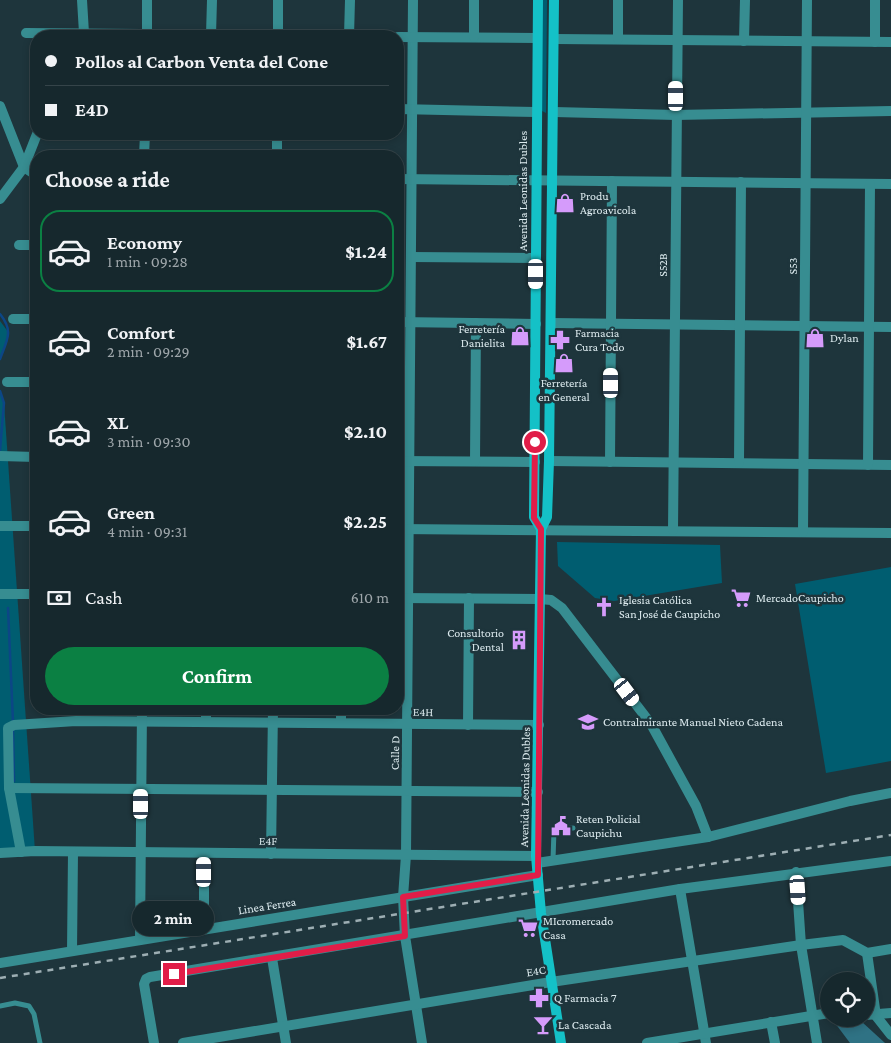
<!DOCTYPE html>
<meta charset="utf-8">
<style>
:root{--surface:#16282d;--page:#1f3035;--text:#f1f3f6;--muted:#9ea6aa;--line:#354449;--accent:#0b8043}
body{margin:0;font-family:"Crimson Pro",serif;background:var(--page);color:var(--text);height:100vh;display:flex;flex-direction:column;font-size:19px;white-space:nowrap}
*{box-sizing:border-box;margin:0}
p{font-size:16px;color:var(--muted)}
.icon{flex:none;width:28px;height:28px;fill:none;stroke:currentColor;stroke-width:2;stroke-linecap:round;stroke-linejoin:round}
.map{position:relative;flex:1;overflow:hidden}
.panel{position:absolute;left:30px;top:150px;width:374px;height:565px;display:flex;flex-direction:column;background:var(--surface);border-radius:20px;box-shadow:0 2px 8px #0003,0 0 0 1px var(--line)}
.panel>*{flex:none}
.banner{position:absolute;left:30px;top:30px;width:374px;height:110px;border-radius:20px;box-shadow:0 2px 8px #0003,0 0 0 1px var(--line);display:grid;align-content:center;height:110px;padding:0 15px;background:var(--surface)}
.fabs{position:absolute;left:820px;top:972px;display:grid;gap:10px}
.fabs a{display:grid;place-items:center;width:55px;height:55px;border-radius:50%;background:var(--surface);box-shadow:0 2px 8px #0003,0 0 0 1px var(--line);font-size:25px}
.end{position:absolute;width:22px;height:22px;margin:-11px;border:6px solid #e11d48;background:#fff;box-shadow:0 0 0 2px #fff}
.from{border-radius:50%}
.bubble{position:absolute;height:35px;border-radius:18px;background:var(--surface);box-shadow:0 2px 8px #0003,0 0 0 1px var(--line);font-size:16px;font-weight:700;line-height:35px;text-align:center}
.car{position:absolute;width:15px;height:30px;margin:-15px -8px;border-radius:6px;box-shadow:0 0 4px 1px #0007;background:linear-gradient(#fff 24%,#345 0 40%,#fff 0 76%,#345 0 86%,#fff 0)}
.banner b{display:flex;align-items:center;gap:18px;height:48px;font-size:19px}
.banner b+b{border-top:1px solid var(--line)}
.banner i{width:12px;height:12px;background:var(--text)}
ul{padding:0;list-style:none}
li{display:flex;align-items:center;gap:15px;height:82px;margin:0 10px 8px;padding:0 5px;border:2px solid transparent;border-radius:20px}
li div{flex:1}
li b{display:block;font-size:19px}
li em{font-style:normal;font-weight:700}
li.selected{border-color:var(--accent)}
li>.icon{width:45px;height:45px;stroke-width:1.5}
h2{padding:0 15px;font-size:22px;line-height:60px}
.pay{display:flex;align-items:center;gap:12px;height:55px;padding:0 15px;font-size:19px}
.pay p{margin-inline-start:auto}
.primary-button{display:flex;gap:10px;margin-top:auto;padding:10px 15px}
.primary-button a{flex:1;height:58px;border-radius:30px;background:var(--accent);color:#fff;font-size:20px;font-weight:700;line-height:58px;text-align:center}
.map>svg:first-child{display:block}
</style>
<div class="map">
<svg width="891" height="1043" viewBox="0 0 891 1043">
<rect width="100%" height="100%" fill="#1e353c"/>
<g fill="#005d70">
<path d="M542,0H547L546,113L542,111Z"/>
<path d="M0,321L9,333L0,359Z"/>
<path d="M0,391L4,403L35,851L0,856Z"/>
<path d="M557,542L720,545L722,583L614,601L595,598L558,566Z"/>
<path d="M891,567V761L826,773L795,584Z"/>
</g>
<path fill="#2f7284" d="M862,1022L885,1043H850L835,1023Z"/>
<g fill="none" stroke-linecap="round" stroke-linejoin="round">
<g stroke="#0c4686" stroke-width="2.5">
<path d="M0,314C14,331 7,340 0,359"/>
<path d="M0,391L4,403L0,450"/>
<path d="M8,608L13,722"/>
<path d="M13,728L14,781"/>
</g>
<g stroke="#378d91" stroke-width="5">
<path d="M553,860L554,830L573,828"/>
<path d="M0,1006L15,1003L29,1006L34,1014L40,1043"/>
</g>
<g stroke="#378d91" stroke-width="10">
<path d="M82,0L84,33"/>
<path d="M413,0L406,855L403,897L405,936L422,1043"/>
<path d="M26,33L358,36"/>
<path d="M211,35L212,0"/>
<path d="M147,36V0"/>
<path d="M278,36V0"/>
<path d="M349,36L350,0"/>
<path d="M398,37L537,38"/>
<path d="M474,37V0"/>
<path d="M554,39L891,42"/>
<path d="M618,39V0"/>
<path d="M744,41L745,0"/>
<path d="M875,42V0"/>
<path d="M0,106L24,167L36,175"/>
<path d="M398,109L536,112"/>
<path d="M554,112L676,115L891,111"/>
<path d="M144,156L145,134"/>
<path d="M277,156V134"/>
<path d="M398,179L891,184"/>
<path d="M0,199L24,167L37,134"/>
<path d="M19,245H36"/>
<path d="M411,257L536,258"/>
<path d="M13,319H36"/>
<path d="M398,322L536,324"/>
<path d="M551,323L891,327"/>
<path d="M7,382H36"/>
<path d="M0,456L36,457"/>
<path d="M398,461L535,462"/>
<path d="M475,461L476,323"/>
<path d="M549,461L891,465"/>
<path d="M610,462L612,181"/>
<path d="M739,463L741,182"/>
<path d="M868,465L870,184"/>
<path d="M0,526H36"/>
<path d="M398,529L891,533"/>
<path d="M673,530L678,0"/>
<path d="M803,532L807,0"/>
<path d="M0,594H36"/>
<path d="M398,598L540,599L551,600L562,608L651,724L696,806L708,837"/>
<path d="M206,722V709"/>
<path d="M341,723V709"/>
<path d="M468,725L469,598"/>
<path d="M9,788L538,792"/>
<path d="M21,852L9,788L8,728L14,725L76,721L539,725"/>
<path d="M0,853L35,851L536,856"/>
<path d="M271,854L273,709"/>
<path d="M537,863L708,837L850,801L891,793"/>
<path d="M796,872L801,945L817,1043"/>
<path d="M680,889L706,1043"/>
<path d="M204,929V853"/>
<path d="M140,940L142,709"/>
<path d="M72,951L73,852"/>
<path d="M867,953L876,1016L891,1035"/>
<path d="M272,958L286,1043"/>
<path d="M0,963L538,875"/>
<path d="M866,1015L891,1013"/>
<path d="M771,1022L775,1043"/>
<path d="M154,1043L144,984L146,979L150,977L680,889L891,861"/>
<path d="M183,1043L551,982L801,945L843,940L867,953L891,949"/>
<path d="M647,1043L829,1013"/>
</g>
<g stroke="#14c1c7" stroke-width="10">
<path d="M538,0L534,517L541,529"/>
<path d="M554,0L549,461L547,517L541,529L536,856L541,913L561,1043"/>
</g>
<path stroke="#9daeb3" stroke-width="2.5" stroke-dasharray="6 6" stroke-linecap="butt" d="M0,978L891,835"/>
</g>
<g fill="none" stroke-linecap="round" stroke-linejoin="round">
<path stroke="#e11d48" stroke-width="6" d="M174,974L405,936L403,897L538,875L541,529L534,518L535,442"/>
</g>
<defs>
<symbol id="shop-bare" viewBox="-9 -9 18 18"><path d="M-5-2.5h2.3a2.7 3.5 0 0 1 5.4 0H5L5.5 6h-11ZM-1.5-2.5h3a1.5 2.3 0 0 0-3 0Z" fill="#d59bfb" stroke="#1e353c" stroke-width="2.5" paint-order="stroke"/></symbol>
<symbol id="pharmacy-bare" viewBox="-9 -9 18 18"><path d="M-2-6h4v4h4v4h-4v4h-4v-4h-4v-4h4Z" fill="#d59bfb" stroke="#1e353c" stroke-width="2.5" paint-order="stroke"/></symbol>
<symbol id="supermarket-bare" viewBox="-9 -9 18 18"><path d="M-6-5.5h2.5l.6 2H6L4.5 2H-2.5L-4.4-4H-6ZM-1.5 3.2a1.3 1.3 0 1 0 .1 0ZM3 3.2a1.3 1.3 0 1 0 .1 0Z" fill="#d59bfb" stroke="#1e353c" stroke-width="2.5" paint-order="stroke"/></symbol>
<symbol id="church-bare" viewBox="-9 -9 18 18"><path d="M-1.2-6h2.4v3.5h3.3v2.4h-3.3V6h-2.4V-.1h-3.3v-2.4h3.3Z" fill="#d59bfb" stroke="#1e353c" stroke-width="2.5" paint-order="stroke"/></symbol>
<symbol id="building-bare" viewBox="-9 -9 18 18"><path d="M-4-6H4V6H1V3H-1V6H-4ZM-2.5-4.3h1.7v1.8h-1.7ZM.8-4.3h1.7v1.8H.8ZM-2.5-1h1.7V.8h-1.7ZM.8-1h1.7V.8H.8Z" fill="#d59bfb" stroke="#1e353c" stroke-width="2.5" paint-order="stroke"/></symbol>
<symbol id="school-bare" viewBox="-9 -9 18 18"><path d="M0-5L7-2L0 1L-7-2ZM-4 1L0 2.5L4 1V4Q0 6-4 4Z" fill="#d59bfb" stroke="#1e353c" stroke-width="2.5" paint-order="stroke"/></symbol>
<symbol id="civic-bare" viewBox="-9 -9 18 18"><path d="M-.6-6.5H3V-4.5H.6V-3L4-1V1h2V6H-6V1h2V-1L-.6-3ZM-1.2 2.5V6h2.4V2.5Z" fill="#d59bfb" stroke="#1e353c" stroke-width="2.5" paint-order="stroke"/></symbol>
<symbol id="bar-bare" viewBox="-9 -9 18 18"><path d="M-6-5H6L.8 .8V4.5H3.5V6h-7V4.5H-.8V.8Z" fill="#d59bfb" stroke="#1e353c" stroke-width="2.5" paint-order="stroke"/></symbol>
</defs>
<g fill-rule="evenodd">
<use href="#shop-bare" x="551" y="189" width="28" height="28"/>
<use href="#shop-bare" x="506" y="322" width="28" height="28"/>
<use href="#shop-bare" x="801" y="324" width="28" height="28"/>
<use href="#pharmacy-bare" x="546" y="326" width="28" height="28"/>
<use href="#shop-bare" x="550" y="349" width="28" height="28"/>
<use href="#supermarket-bare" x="727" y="584" width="28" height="28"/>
<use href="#church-bare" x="590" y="593" width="28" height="28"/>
<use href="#building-bare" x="505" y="626" width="28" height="28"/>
<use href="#school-bare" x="574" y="708" width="28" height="28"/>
<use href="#civic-bare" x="547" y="812" width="28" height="28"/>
<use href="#supermarket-bare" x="514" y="914" width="28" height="28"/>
<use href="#pharmacy-bare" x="525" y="984" width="28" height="28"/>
<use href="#bar-bare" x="529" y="1011" width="28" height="28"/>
</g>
<g text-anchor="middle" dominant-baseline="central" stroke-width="5" stroke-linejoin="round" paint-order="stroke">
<g font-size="12" fill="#ddebef" stroke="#1e353c">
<text transform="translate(523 191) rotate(-90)">Avenida Leonidas Dubles</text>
<text transform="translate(663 265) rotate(-90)">S52B</text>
<text transform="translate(793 266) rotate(-90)">S53</text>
<text transform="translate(423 712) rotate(1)">E4H</text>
<text transform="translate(395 753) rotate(-89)">Calle D</text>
<text transform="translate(525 787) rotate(-89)">Avenida Leonidas Dubles</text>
<text transform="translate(268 841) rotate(1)">E4F</text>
<text transform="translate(267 906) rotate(-9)">Linea Ferrea</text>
<text transform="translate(536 971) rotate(-9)">E4C</text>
</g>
<g font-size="12" fill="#ddebef" stroke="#1e353c" text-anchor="start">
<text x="580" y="196">Produ<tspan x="580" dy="14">Agroavicola</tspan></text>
<text x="505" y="329" text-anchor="end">Ferretería<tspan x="505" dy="14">Danielita</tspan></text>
<text x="575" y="333">Farmacia<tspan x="575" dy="14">Cura Todo</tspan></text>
<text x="830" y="338">Dylan</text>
<text x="564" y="383" text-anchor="middle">Ferretería<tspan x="564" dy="14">en General</tspan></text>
<text x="756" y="598">MercadoCaupicho</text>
<text x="619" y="600">Iglesia Católica<tspan x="619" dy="14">San José de Caupicho</tspan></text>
<text x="504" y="633" text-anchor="end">Consultorio<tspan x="504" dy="14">Dental</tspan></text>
<text x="603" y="722">Contralmirante Manuel Nieto Cadena</text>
<text x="576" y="819">Reten Policial<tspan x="576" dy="14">Caupichu</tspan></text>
<text x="543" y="921">MIcromercado<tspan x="543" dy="14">Casa</tspan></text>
<text x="554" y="998">Q Farmacia 7</text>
<text x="558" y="1025">La Cascada</text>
</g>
</g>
</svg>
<div class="fabs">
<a><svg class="icon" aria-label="locate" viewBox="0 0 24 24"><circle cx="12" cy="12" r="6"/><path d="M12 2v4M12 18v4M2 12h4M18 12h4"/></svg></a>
</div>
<i class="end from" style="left:535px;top:442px"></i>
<i class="end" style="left:174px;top:974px"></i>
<div class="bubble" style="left:132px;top:901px;width:82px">2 min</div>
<i class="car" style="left:676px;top:96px;rotate:0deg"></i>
<i class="car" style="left:536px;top:274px;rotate:180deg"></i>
<i class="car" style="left:611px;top:383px;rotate:0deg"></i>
<i class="car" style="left:627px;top:692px;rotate:143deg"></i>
<i class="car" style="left:141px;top:804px;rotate:0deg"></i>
<i class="car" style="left:204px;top:872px;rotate:0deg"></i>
<i class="car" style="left:798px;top:890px;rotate:176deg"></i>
<div class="banner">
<b><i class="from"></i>Pollos al Carbon Venta del Cone</b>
<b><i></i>E4D</b>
</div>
<section class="panel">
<h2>Choose a ride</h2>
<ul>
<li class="selected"><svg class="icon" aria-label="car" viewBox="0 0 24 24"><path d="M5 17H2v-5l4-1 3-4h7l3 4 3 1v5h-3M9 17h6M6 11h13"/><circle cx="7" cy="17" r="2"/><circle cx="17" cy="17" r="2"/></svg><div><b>Economy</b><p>1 min · 09:28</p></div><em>$1.24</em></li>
<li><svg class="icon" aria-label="car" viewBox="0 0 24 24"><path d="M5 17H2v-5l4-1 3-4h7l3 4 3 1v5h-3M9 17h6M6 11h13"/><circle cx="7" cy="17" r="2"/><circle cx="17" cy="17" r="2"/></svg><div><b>Comfort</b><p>2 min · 09:29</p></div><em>$1.67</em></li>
<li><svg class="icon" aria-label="car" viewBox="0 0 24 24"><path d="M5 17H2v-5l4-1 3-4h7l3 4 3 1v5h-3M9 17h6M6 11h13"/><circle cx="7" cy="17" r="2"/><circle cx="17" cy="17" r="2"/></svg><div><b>XL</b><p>3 min · 09:30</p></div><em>$2.10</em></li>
<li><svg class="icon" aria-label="car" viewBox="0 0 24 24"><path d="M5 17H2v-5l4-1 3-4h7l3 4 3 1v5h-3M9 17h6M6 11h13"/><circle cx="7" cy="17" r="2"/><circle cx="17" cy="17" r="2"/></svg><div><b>Green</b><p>4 min · 09:31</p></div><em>$2.25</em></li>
</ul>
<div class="pay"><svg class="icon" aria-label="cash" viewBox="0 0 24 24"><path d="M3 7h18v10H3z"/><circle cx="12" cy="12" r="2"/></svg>Cash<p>610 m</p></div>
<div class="primary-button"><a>Confirm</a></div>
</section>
</div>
